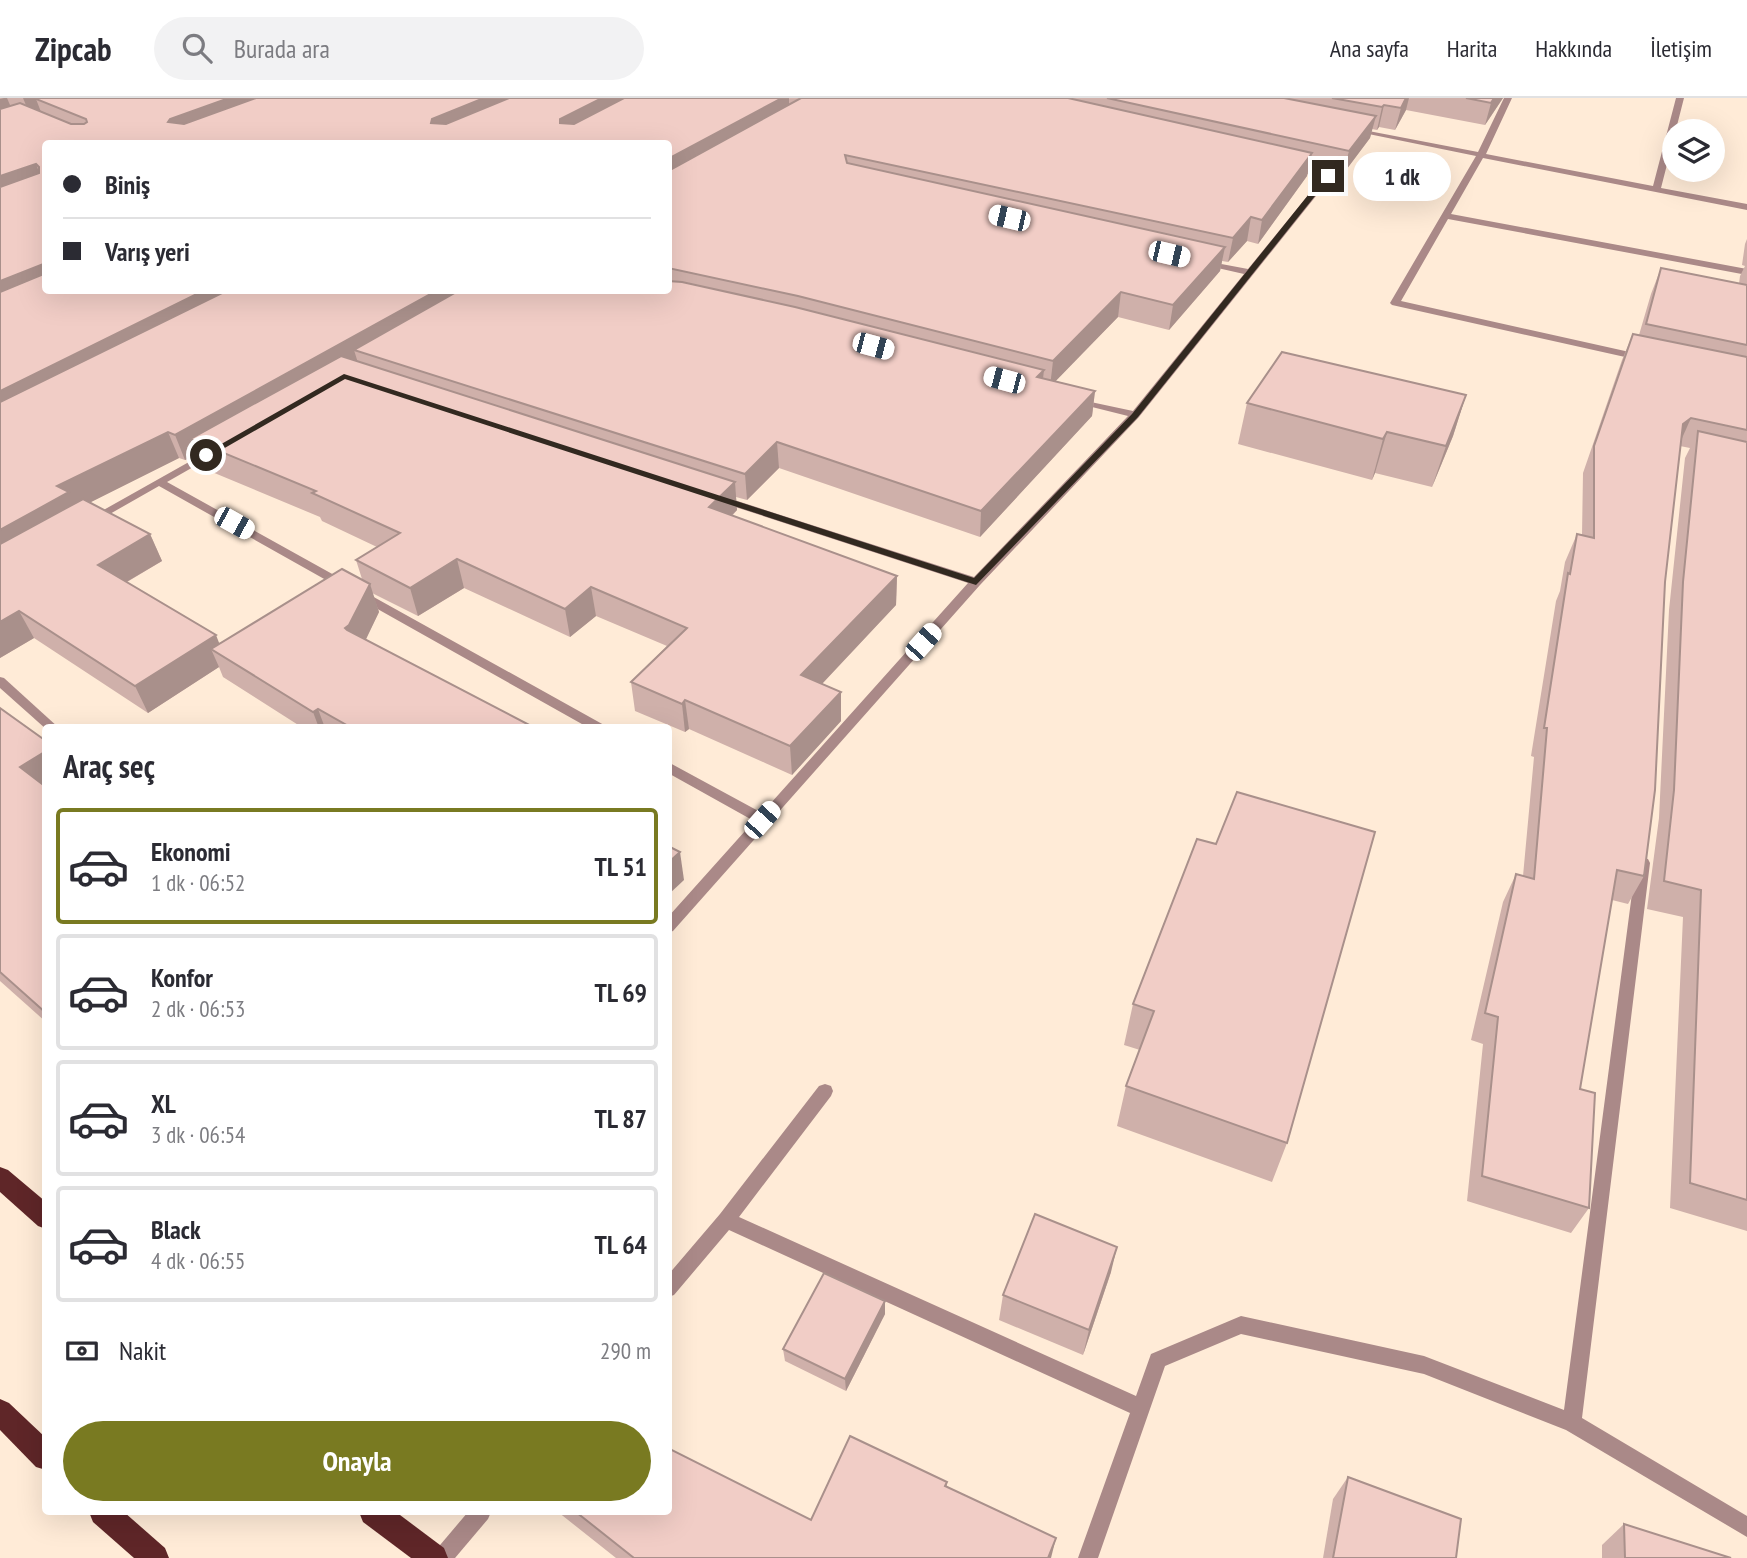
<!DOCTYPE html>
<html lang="tr">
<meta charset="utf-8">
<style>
:root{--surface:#fff;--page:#f2f2f3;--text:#2b2b33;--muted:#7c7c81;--line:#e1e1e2;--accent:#797a21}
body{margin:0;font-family:"PT Sans Narrow",sans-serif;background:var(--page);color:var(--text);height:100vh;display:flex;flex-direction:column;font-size:26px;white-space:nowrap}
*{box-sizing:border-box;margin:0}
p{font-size:23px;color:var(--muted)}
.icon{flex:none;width:38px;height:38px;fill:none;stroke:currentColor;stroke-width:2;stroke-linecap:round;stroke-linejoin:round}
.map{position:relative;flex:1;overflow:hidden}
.details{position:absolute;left:42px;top:626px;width:630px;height:791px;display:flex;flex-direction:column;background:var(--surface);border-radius:7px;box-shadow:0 7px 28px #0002}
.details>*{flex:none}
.top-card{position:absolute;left:42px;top:42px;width:630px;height:154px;border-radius:7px;box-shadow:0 7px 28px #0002;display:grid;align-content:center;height:154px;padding:0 21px;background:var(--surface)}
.buttons{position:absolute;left:1662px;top:21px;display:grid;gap:14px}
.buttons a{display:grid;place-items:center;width:63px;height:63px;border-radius:50%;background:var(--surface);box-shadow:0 7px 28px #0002;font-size:35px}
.end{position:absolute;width:32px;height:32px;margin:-16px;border:9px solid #322920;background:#fff;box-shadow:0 0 0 4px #fff}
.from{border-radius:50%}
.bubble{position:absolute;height:49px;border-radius:24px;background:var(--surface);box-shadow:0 7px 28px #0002;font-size:23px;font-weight:700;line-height:49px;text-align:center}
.car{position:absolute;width:21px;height:42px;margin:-21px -10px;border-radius:9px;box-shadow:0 0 5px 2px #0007;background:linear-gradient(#fff 24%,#345 0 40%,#fff 0 76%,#345 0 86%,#fff 0)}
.top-card b{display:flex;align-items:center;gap:24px;height:66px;font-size:26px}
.top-card b+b{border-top:2px solid var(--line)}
.top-card i{width:18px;height:18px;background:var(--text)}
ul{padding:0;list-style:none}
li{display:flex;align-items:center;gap:21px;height:116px;margin:0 14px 10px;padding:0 7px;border:4px solid var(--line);border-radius:7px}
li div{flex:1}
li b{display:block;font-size:26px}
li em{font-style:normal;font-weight:700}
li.selected{border-color:var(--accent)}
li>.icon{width:63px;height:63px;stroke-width:1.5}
h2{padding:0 21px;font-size:32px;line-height:84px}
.pay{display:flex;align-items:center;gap:18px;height:77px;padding:0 21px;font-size:26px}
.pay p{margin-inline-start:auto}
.button{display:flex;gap:14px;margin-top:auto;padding:14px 21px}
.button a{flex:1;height:80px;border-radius:42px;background:var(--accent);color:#fff;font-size:28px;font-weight:700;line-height:80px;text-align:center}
header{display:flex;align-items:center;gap:42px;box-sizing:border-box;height:98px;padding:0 35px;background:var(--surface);border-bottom:2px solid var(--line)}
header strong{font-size:33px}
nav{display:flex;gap:38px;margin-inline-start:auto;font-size:24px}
.search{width:490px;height:63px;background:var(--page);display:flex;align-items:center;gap:18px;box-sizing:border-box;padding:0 24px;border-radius:38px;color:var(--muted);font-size:26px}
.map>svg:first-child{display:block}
</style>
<header>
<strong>Zipcab</strong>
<div class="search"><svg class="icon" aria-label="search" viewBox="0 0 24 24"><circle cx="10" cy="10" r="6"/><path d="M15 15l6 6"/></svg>Burada ara</div>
<nav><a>Ana sayfa</a><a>Harita</a><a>Hakkında</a><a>İletişim</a></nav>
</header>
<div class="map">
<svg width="1747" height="1460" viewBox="0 0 1747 1460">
<rect width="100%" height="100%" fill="#ffebd7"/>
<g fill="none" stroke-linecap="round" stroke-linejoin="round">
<g fill="#aa8988" fill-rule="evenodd">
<path d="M1504,0H1512L1486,56L1653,88L1676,0H1684L1661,90L1747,106V112L1483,60L1451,116L1747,171V177L1448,121L1401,203L1643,257L1648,260L1643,263L1392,207L1390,205L1476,58L1349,32L1353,30L1478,54Z"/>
<path d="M1288,68L1332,78L1139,319L980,487L673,833L668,835V819L754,723L668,675V664L762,715L968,485L717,403V399H725L974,479L1128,318L1072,304V300L1133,313L1244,176L1200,166V162L1248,171L1323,79L1288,72Z"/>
<path d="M212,351L217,354L216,356L167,384L604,627L606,630H589L159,388L94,425L90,426L84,423Z"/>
<path d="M0,579L4,580L59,630L46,631L0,590Z"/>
<path d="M1643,760L1648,761L1650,765L1582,1320L1747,1418V1439L1566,1332L1424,1276L1241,1236L1165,1268L1098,1460H1078L1130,1315L729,1132L674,1197L668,1199V1177L720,1116L819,988L825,986L831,988L833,993L831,998L739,1119L1136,1298L1151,1256L1241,1218L1424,1258L1564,1312L1636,765L1638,761Z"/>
<path d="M468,1414H491L488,1421L455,1460H432L435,1453Z"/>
</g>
<g fill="#5f2628" fill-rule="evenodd">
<path d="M0,1069L8,1072L46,1104V1131L38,1128L0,1094Z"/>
<path d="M0,1301L9,1305L46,1340V1372L36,1369L0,1332Z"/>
<path d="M89,1414H124L165,1450L169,1460H134L93,1424Z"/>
<path d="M359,1414H396L444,1450L448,1460H411L363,1424Z"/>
</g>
</g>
<g fill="#cfb0aa" fill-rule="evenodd">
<path d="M0,0H1503L1485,27L1406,12L1395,32L1379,29L1377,32L1372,31L1370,40L1343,76L1309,69L1307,78L1258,146L1247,143L1228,164L1222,163L1220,173L1169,232L1118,219L1055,283L1095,293L1092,318L980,439L779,370L747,402L736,399L737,412L732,418L897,478L896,507L822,586L841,623L792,677L689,631L685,634L635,613L631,584L667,548L596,518L570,539L464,490L418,518L372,495L379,514L365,542L535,630H303L223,579L219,569L148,615L34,540L0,560ZM46,46H668V192H46ZM196,357L200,369L320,419L322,423L377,449L356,462L362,481L219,545L127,484L162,463L150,436L89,405L179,360L185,362Z"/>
<path d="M1747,141V1133L1670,1110L1683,819L1647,811L1659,720L1669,512L1685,360L1690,350L1680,348L1665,484L1644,778L1628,806L1612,802L1580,991L1589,1110L1571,1135L1467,1103L1483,946L1471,942L1503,804L1516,776L1523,778L1534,659L1531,658L1556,503L1560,493L1565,464L1577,436L1582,437L1583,375L1622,262L1633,236L1639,237L1651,196L1661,170L1739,186L1740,178L1745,168L1742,167L1745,146Z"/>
<path d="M1466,297L1453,338L1432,389L1375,375L1372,382L1238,346L1247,305Z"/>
<path d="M0,610L46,643V924L0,883Z"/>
<path d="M1197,741L1287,1045L1272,1084L1117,1028L1126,988L1140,952L1124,947L1133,906Z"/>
<path d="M1111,1174L1083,1257L999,1222L1003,1197Z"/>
<path d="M885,1203V1216L846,1293L785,1263L783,1251Z"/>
<path d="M1348,1379L1456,1460H1323L1333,1401Z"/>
<path d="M947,1384V1388L1051,1460H616L558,1414H668L811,1422Z"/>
<path d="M1624,1426L1731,1460H1602V1447Z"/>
</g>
<g fill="#a9908b">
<path d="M4,0H7L16,21L0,27V1Z"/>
<path d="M23,0H83L36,1L41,14L30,17Z"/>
<path d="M229,0H296L177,44L168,24L170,21Z"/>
<path d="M484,0H540L436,46L431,25L432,21Z"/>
<path d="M602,0H647L563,46L560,25V21Z"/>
<path d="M782,0H789V19L668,86V61Z"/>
<path d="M1406,0H1409L1406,12L1395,32L1401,10Z"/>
<path d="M1494,0H1503L1485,27L1491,5Z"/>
<path d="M1384,7L1379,29L1377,32L1382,9Z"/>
<path d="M1376,18L1370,40L1343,76L1349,53Z"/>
<path d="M1312,55L1307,78L1258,146L1262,122Z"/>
<path d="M36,66L45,90L0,105V78Z"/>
<path d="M1251,119L1247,143L1228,164L1233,140Z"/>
<path d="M1225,149L1220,173L1169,232L1173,207Z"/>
<path d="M44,165L46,170V192L0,212V183Z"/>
<path d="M205,192H262L0,325V293Z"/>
<path d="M438,192H487L354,252L358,265L190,341L196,357L185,362L175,337Z"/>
<path d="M1121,194L1118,219L1050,289L1053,263Z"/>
<path d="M1044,272L1041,298L1037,279Z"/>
<path d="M1095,293L1092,318L980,439L981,413Z"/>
<path d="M1466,297L1453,338L1432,389L1446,348Z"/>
<path d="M1691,320L1679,347L1683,326Z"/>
<path d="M168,334L179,360L77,411L0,466V432L57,388Z"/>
<path d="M1387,334L1375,375L1372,382L1383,341Z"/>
<path d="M777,344L779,370L747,402L745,376Z"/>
<path d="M735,384L737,412L712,437L709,409Z"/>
<path d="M150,436L162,463L111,493L98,467Z"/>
<path d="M457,461L464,490L418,518L410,490Z"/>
<path d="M897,478L896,507L803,606L801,577Z"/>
<path d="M370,486L379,514L359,556L345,530Z"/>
<path d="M591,489L596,518L570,539L565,511Z"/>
<path d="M19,513L34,540L0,560V524Z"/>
<path d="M216,537L225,560L211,551L219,569L148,615L135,588Z"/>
<path d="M841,594V623L792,677L790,648Z"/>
<path d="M685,602L689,631L685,634L682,606Z"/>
<path d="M318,611L325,630H319L313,614Z"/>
<path d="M46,653V690L20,669Z"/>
<path d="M680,754L684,782L668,797V765Z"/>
<path d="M1117,1149L1111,1174L1083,1257L1089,1232Z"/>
<path d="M885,1203V1216L846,1293L845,1281Z"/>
<path d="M1056,1440L1051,1460H1048Z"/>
</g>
<g fill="#f1cdc6" stroke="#a9908b" stroke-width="2">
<path d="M38,0H229L170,21L168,24L184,26L256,0H484L432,21L431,25L446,26L509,0H602L560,21V25L574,26L624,0H782L668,61V46H46V165L0,183V89L39,75V69L36,66L0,78V11L20,5L71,26H84L87,24L86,21L36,1Z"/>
<path d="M801,0H1068L1312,55L1262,122L1251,119L1233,140L845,57L847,65L1225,149L1173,207L1121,194L1053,263L798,198L668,170V73Z"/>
<path d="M1107,0H1284L1376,18L1349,53Z"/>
<path d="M1332,0H1406L1401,10L1384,7L1382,9Z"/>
<path d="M1466,0H1494L1491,5Z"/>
<path d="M1661,170L1747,187V186V247L1646,226Z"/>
<path d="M46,175V192H205L0,293V194Z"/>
<path d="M668,183L682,184L795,209L1044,272L1037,279L1095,293L981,413L777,344L745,376L354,252L460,192H668Z"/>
<path d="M228,192H438L175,337L168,334L57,388L69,394L0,432V304Z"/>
<path d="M1633,236L1747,259V332L1691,320L1683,326L1665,484L1655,692L1644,778L1617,772L1580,991L1595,995L1589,1110L1482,1078L1498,919L1485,915L1516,776L1534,781L1547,630H1544L1568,475L1570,476L1577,436L1594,440V348Z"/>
<path d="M1282,254L1466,297L1446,348L1387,334L1383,341L1247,305Z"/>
<path d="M341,258L735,384L709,409L897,478L801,577L841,594L790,648L685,602L682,606L631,584L687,530L591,489L565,511L457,461L410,490L356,462L400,435L312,395L316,393L190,341Z"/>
<path d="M1698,333L1747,344V1102L1690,1085L1701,792L1664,783L1674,692L1683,484Z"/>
<path d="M83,401L150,436L98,467L216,537L135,588L19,513L0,524V446Z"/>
<path d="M342,471L370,486L349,527L345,530L347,532L535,630H352L318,611L313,614L211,551Z"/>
<path d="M0,610L46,643V653L20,669L46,689V915L0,874Z"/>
<path d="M1237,694L1375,734L1287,1045L1126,988L1154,913L1133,906L1197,741L1216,746Z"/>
<path d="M668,748L680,754L668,765Z"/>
<path d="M1035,1116L1117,1149L1089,1232L1003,1197Z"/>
<path d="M824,1175L885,1203L845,1281L783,1251Z"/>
<path d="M850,1338L947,1384L945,1388L1056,1440L1048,1460H634L576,1414H668V1350L811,1422Z"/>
<path d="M1348,1379L1461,1421L1456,1460H1333Z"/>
<path d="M1624,1426L1731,1460H1625Z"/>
</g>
<path fill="#322920" d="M1325,76L1331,78L1138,319L976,487L345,281L209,359L202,357L344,276L974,480L1132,316Z"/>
</svg>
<div class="buttons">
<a><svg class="icon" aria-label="layers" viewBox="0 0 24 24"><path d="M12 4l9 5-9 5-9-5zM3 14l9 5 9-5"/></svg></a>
</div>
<i class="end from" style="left:206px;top:357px"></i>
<i class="end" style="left:1328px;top:78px"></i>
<div class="bubble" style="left:1353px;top:54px;width:98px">1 dk</div>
<i class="car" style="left:1009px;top:120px;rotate:283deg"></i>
<i class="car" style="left:1169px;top:156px;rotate:103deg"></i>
<i class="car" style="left:873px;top:248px;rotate:105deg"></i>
<i class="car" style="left:1004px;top:282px;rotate:285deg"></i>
<i class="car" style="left:234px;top:425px;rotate:119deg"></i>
<i class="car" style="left:923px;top:544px;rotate:42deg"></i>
<i class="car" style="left:762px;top:722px;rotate:42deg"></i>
<div class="top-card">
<b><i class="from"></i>Biniş</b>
<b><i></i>Varış yeri</b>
</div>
<section class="details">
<h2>Araç seç</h2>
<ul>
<li class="selected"><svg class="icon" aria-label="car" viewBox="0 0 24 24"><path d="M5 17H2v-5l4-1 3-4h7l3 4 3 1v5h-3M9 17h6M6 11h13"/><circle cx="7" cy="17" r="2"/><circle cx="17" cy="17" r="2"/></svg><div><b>Ekonomi</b><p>1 dk · 06:52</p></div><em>TL 51</em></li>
<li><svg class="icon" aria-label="car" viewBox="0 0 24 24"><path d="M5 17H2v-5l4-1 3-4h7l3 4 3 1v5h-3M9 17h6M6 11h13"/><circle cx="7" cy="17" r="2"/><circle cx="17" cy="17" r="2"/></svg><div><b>Konfor</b><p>2 dk · 06:53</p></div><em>TL 69</em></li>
<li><svg class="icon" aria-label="car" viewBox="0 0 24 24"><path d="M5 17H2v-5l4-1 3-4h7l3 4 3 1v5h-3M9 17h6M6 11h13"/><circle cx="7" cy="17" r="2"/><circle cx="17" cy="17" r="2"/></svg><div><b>XL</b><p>3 dk · 06:54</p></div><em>TL 87</em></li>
<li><svg class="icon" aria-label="car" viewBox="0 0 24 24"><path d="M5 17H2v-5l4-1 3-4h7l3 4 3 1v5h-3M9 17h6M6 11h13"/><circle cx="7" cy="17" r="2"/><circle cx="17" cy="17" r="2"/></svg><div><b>Black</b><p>4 dk · 06:55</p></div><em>TL 64</em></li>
</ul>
<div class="pay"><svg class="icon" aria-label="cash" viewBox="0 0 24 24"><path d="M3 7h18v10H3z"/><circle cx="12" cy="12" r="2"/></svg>Nakit<p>290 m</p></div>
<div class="button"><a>Onayla</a></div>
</section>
</div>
